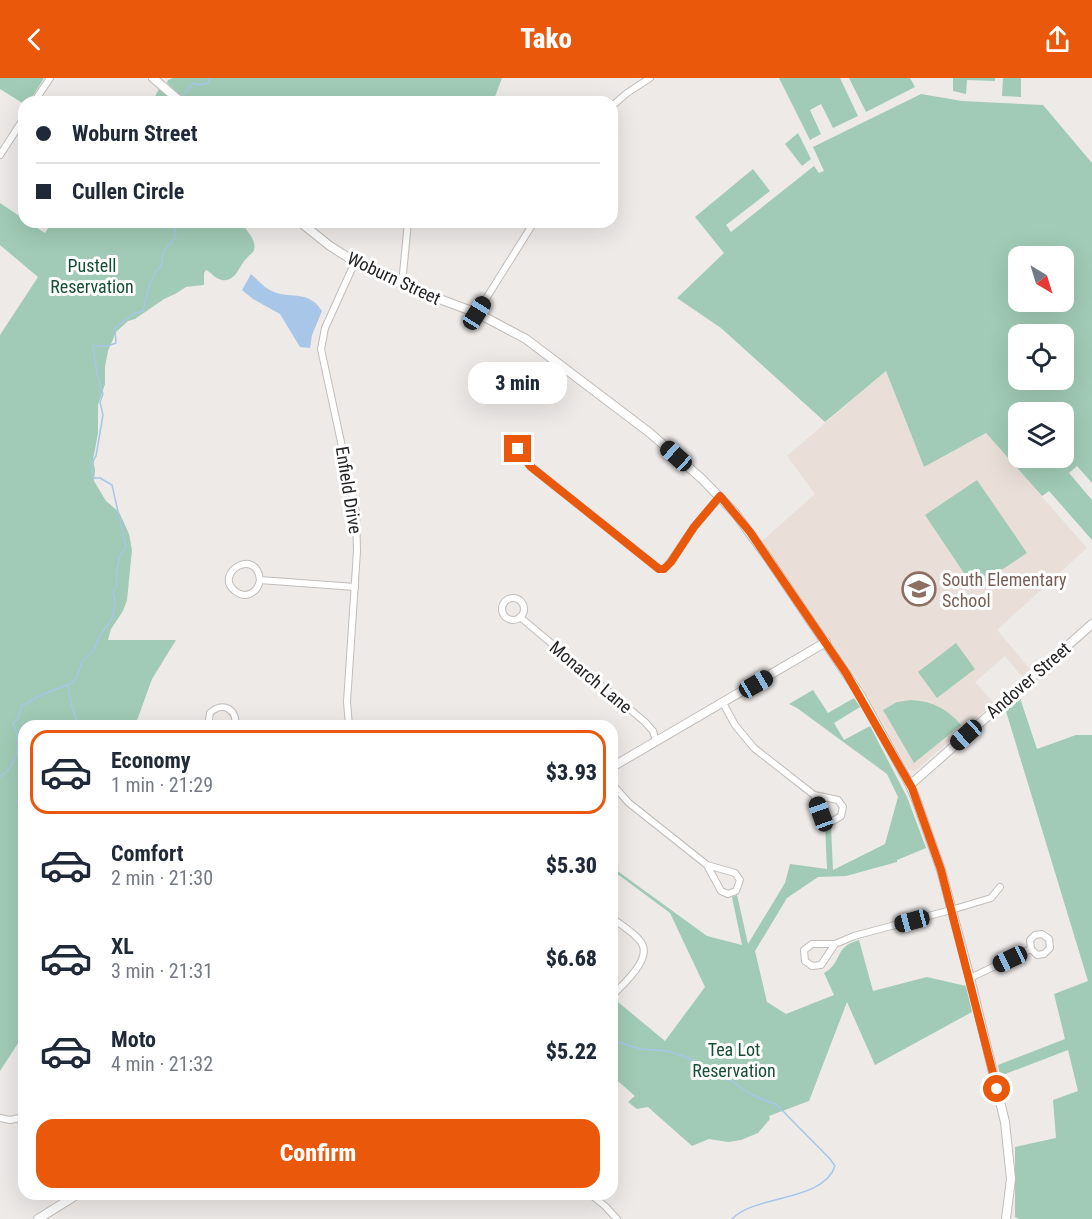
<!DOCTYPE html>
<meta charset="utf-8">
<style>
:root{--surface:#fff;--page:#f2f2f3;--text:#1f2937;--muted:#747a83;--line:#e0e1e3;--accent:#ea580c}
body{margin:0;font-family:"Roboto Condensed",sans-serif;background:var(--page);color:var(--text);height:100vh;display:flex;flex-direction:column;font-size:22px;white-space:nowrap}
*{box-sizing:border-box;margin:0}
p{font-size:20px;color:var(--muted)}
.icon{flex:none;width:33px;height:33px;fill:none;stroke:currentColor;stroke-width:2;stroke-linecap:round;stroke-linejoin:round}
.map{position:relative;flex:1;overflow:hidden}
.panel{position:absolute;left:18px;top:642px;width:600px;height:480px;display:flex;flex-direction:column;background:var(--surface);border-radius:18px;box-shadow:0 6px 24px #0002}
.panel>*{flex:none}
.guide{position:absolute;left:18px;top:18px;width:600px;height:132px;border-radius:18px;box-shadow:0 6px 24px #0002;display:grid;align-content:center;height:132px;padding:0 18px;background:var(--surface)}
.needle{width:39px;rotate:142deg}
.controls{position:absolute;left:1008px;top:168px;display:grid;gap:12px}
.controls a{display:grid;place-items:center;width:66px;height:66px;border-radius:12px;background:var(--surface);box-shadow:0 6px 24px #0002;font-size:30px}
.end{position:absolute;width:27px;height:27px;margin:-14px;border:8px solid #ea580c;background:#fff;box-shadow:0 0 0 3px #fff}
.from{border-radius:50%}
.bubble{position:absolute;height:42px;border-radius:18px;background:var(--surface);box-shadow:0 6px 24px #0002;font-size:20px;font-weight:800;line-height:42px;text-align:center}
.car{position:absolute;width:18px;height:36px;margin:-18px -9px;border-radius:8px;box-shadow:0 0 4px 2px #0007;background:linear-gradient(#222 24%,#8ab4d8 0 40%,#222 0 76%,#8ab4d8 0 86%,#222 0)}
.guide b{display:flex;align-items:center;gap:21px;height:57px;font-size:22px}
.guide b+b{border-top:2px solid var(--line)}
.guide i{width:15px;height:15px;background:var(--text)}
ul{padding:10px 0 0;list-style:none}
li{display:flex;align-items:center;gap:18px;height:84px;margin:0 12px 9px;padding:0 6px;border:3px solid transparent;border-radius:18px}
li div{flex:1}
li b{display:block;font-size:22px}
li em{font-style:normal;font-weight:800}
li.current{border-color:var(--accent)}
li>.icon{width:54px;height:54px;stroke-width:1.5}
.button{display:flex;gap:12px;margin-top:auto;padding:12px 18px}
.button a{flex:1;height:69px;border-radius:18px;background:var(--accent);color:#fff;font-size:24px;font-weight:800;line-height:69px;text-align:center}
header{display:flex;justify-content:space-between;align-items:center;height:78px;padding:0 18px;background:var(--accent);color:#fff;font-size:27px;font-weight:800}
.map>svg:first-child{display:block}
</style>
<header><svg class="icon" aria-label="back" viewBox="0 0 24 24"><path d="M15 5l-7 7 7 7"/></svg>Tako<svg class="icon" aria-label="share" viewBox="0 0 24 24"><path d="M12 15V3M7 8l5-5 5 5M5 13v7h14v-7"/></svg></header>
<div class="map">
<svg width="1092" height="1141" viewBox="0 0 1092 1141">
<rect width="100%" height="100%" fill="#edeae8"/>
<path fill="#e9dfd8" d="M886,293L924,389L986,355L1087,470L997,552L1030,591L1022,599L1005,578L975,604L994,625L916,692L913,693L908,691L862,608L762,463L815,416L787,378Z"/>
<g fill="#a1cbb6" fill-rule="evenodd">
<path d="M0,0H44L29,24H24V26L0,11Z"/>
<path d="M173,0H502L493,24H188L167,5L168,2Z"/>
<path d="M779,0H840L858,38L833,50L821,26L810,32L821,56L810,62Z"/>
<path d="M849,0H910L915,9L866,34Z"/>
<path d="M953,0H995V3L967,2L966,16L953,13Z"/>
<path d="M1003,0H1021V19L1002,18Z"/>
<path d="M159,11H161L177,24H152Z"/>
<path d="M921,16L962,23L1043,27L1092,85V405L1077,388L1069,395L1092,422V462L1049,413L1042,418L986,355L924,389L886,293L825,344L721,250L677,220L724,175L695,139L753,91L770,113L726,147L731,154L814,88L819,95L824,93L813,69ZM1018,178H1064V224H1018ZM1018,256H1064V302H1018ZM1018,334H1064V380H1018Z"/>
<path d="M798,55L811,81L802,88L785,66Z"/>
<path d="M0,125L24,141V144H28L45,155L52,144H241C245,151 252,157 254,165C256,174 251,175 246,181C239,188 236,204 222,202C215,201 211,194 206,192L204,195V207L186,209L175,216L164,221L135,241L128,243L116,254L108,273L105,289V306L98,327V355L93,382L95,392L94,403L106,423L119,434L129,456L132,472L127,522L123,533L111,551L108,562H176L152,601L135,648H24V956L0,993V257L38,199L0,167Z"/>
<path d="M977,402L1027,475L974,510L925,437Z"/>
<path d="M956,565L975,591L937,620L918,594Z"/>
<path d="M813,612L828,635L854,620L860,629L834,645L844,662L870,648L907,719L926,770L897,782V784L846,798L818,799L787,820L755,873L767,924L786,936L834,917L824,895C843,885 833,869 859,862L873,913L927,899L966,908L972,934L875,987L847,924L809,1023L769,1038L770,1041L758,1055L741,1062L728,1064L709,1061L692,1068L648,1029L637,1031L628,1024L635,1018L612,998V928L618,924L665,963L705,909L670,835L612,792V789L707,858L742,867L732,819L737,817L748,866L785,805L790,786L827,791L825,747L831,748L833,792L885,766L898,719L887,696L797,630L789,626Z"/>
<path d="M1019,617L1037,671L1076,657H1092V1141H1019L1015,1139V1069L1056,1060L1053,1022L1078,1013L1068,972L1000,998L998,987L1065,961L1054,916L1088,903L1005,630Z"/>
<path d="M911,622C933,623 947,631 961,647L914,685L883,632L897,624Z"/>
</g>
<path fill="#a8c6e8" d="M251,196C259,203 264,210 274,214C292,221 309,212 322,233L312,257L310,270L300,269L280,236L253,221L242,212Z"/>
<g fill="none" stroke-linecap="round" stroke-linejoin="round">
<g stroke="#a8c6e8" stroke-width="1.5">
<path d="M183,17L194,5L198,7L208,5L210,0"/>
<path d="M68,607L72,629L79,648"/>
<path d="M0,699C17,687 23,665 13,646L18,640L22,628L39,618L72,605L77,599L82,583L94,572L99,560L113,538L115,523L113,515L117,506L116,497L120,478L126,469L112,407L100,400H93C91,393 92,383 96,378L103,337L100,324L103,316L97,295L93,268H108L116,265L115,250L135,235L143,233C146,219 150,198 161,188L163,174L176,159L174,148L176,144"/>
<path d="M612,962L641,971L668,973L691,981L705,988L716,997L732,1003L750,1016L777,1027L830,1081L835,1088C823,1124 756,1116 732,1141"/>
</g>
<defs>
<g id="minor">
<path d="M34,24L50,0"/>
<path d="M612,28L627,15L650,0"/>
<path d="M0,77L24,40"/>
<path d="M402,206L408,144"/>
<path d="M477,235L534,144"/>
<path d="M518,371L531,389L659,491H664L668,487L694,449L720,419"/>
<path d="M260,502C258,514 246,522 235,513C213,496 256,468 260,502L355,509"/>
<circle cx="513" cy="531" r="11"/>
<path d="M520,539L645,644L653,653L656,663"/>
<path d="M723,625L735,647L754,670L814,717L824,740L833,743L841,738L843,729L838,722L814,717"/>
<path d="M208,648L210,635C222,623 238,631 235,648"/>
<path d="M349,648L347,624L357,473L356,434L321,271L325,250L355,184"/>
<path d="M612,706L629,725L707,787L735,795L740,802L736,813L728,816L721,813L707,787"/>
<path d="M612,840C621,847 635,855 641,864C653,881 623,906 612,918"/>
<path d="M835,866L821,887L812,888L805,883L804,872L812,866H835L854,858L951,832L991,820L1000,809"/>
<path d="M970,900L1031,871L1037,877L1044,876L1050,870L1049,861L1042,856L1035,857L1030,862L1031,871"/>
<path d="M0,1040L10,1042L24,1039"/>
<path d="M590,1116L605,1128L617,1141"/>
</g>
<g id="tertiary">
<path d="M153,0L181,24"/>
<path d="M300,144L330,168L363,189L410,210L477,235L526,261L650,355L702,401L735,435L768,480L860,616L910,707L917,724L941,792L970,900L1005,1044L1011,1101L1006,1141"/>
<path d="M612,689L826,564"/>
<path d="M910,707L1092,546"/>
<path d="M38,1141L78,1116"/>
</g>
</defs>
<use href="#minor" stroke="#c0bdbb" stroke-width="8"/>
<use href="#tertiary" stroke="#c0bdbb" stroke-width="10"/>
<use href="#minor" stroke="#fff" stroke-width="6"/>
<use href="#tertiary" stroke="#fff" stroke-width="8"/>
</g>
<g fill="none" stroke-linecap="round" stroke-linejoin="round">
<path stroke="#ea580c" stroke-width="8" d="M518,371L530,388L659,491H664L671,484L694,449L720,418L750,454L846,595L912,710L941,792L997,1011"/>
</g>
<defs>
<symbol id="school-ring" viewBox="-11 -11 22 22"><circle r="9.5" fill="#fff" stroke="#8d6e63" stroke-width="1.5"/><path d="M0-5L7-2L0 1L-7-2ZM-4 1L0 2.5L4 1V4Q0 6-4 4Z" fill="#8d6e63"/></symbol>
</defs>
<g fill-rule="evenodd">
<use href="#school-ring" x="900" y="492" width="38" height="38"/>
</g>
<g text-anchor="middle" dominant-baseline="central" stroke-width="6" stroke-linejoin="round" paint-order="stroke">
<g font-size="18" fill="#164e38" stroke="#fff">
<text x="92" y="187">Pustell<tspan x="92" dy="21">Reservation</tspan></text>
<text x="734" y="971">Tea Lot<tspan x="734" dy="21">Reservation</tspan></text>
</g>
<g font-size="18" fill="#262424" stroke="#fff">
<text transform="translate(394 200) rotate(25)">Woburn Street</text>
<text transform="translate(349 412) rotate(81)">Enfield Drive</text>
<text transform="translate(591 599) rotate(40)">Monarch Lane</text>
<text transform="translate(1028 602) rotate(-41)">Andover Street</text>
</g>
<g font-size="18" fill="#785e54" stroke="#fff" text-anchor="start">
<text x="942" y="501">South Elementary<tspan x="942" dy="21">School</tspan></text>
</g>
</g>
</svg>
<div class="controls">
<a><svg class="needle" viewBox="-14 -14 28 28"><path d="M0-13l5 13h-10z" fill="#e53935"/><path d="M0 13l5-13h-10z" fill="#747a83"/></svg></a>
<a><svg class="icon" aria-label="locate" viewBox="0 0 24 24"><circle cx="12" cy="12" r="6"/><path d="M12 2v4M12 18v4M2 12h4M18 12h4"/></svg></a>
<a><svg class="icon" aria-label="layers" viewBox="0 0 24 24"><path d="M12 4l9 5-9 5-9-5zM3 14l9 5 9-5"/></svg></a>
</div>
<i class="end from" style="left:997px;top:1011px"></i>
<i class="end" style="left:518px;top:371px"></i>
<div class="bubble" style="left:468px;top:284px;width:99px">3 min</div>
<i class="car" style="left:477px;top:235px;rotate:32deg"></i>
<i class="car" style="left:676px;top:378px;rotate:312deg"></i>
<i class="car" style="left:756px;top:606px;rotate:60deg"></i>
<i class="car" style="left:966px;top:657px;rotate:228deg"></i>
<i class="car" style="left:821px;top:736px;rotate:340deg"></i>
<i class="car" style="left:912px;top:843px;rotate:255deg"></i>
<i class="car" style="left:1010px;top:881px;rotate:245deg"></i>
<div class="guide">
<b><i class="from"></i>Woburn Street</b>
<b><i></i>Cullen Circle</b>
</div>
<section class="panel">
<ul>
<li class="current"><svg class="icon" aria-label="car" viewBox="0 0 24 24"><path d="M5 17H2v-5l4-1 3-4h7l3 4 3 1v5h-3M9 17h6M6 11h13"/><circle cx="7" cy="17" r="2"/><circle cx="17" cy="17" r="2"/></svg><div><b>Economy</b><p>1 min · 21:29</p></div><em>$3.93</em></li>
<li><svg class="icon" aria-label="car" viewBox="0 0 24 24"><path d="M5 17H2v-5l4-1 3-4h7l3 4 3 1v5h-3M9 17h6M6 11h13"/><circle cx="7" cy="17" r="2"/><circle cx="17" cy="17" r="2"/></svg><div><b>Comfort</b><p>2 min · 21:30</p></div><em>$5.30</em></li>
<li><svg class="icon" aria-label="car" viewBox="0 0 24 24"><path d="M5 17H2v-5l4-1 3-4h7l3 4 3 1v5h-3M9 17h6M6 11h13"/><circle cx="7" cy="17" r="2"/><circle cx="17" cy="17" r="2"/></svg><div><b>XL</b><p>3 min · 21:31</p></div><em>$6.68</em></li>
<li><svg class="icon" aria-label="car" viewBox="0 0 24 24"><path d="M5 17H2v-5l4-1 3-4h7l3 4 3 1v5h-3M9 17h6M6 11h13"/><circle cx="7" cy="17" r="2"/><circle cx="17" cy="17" r="2"/></svg><div><b>Moto</b><p>4 min · 21:32</p></div><em>$5.22</em></li>
</ul>
<div class="button"><a>Confirm</a></div>
</section>
</div>
